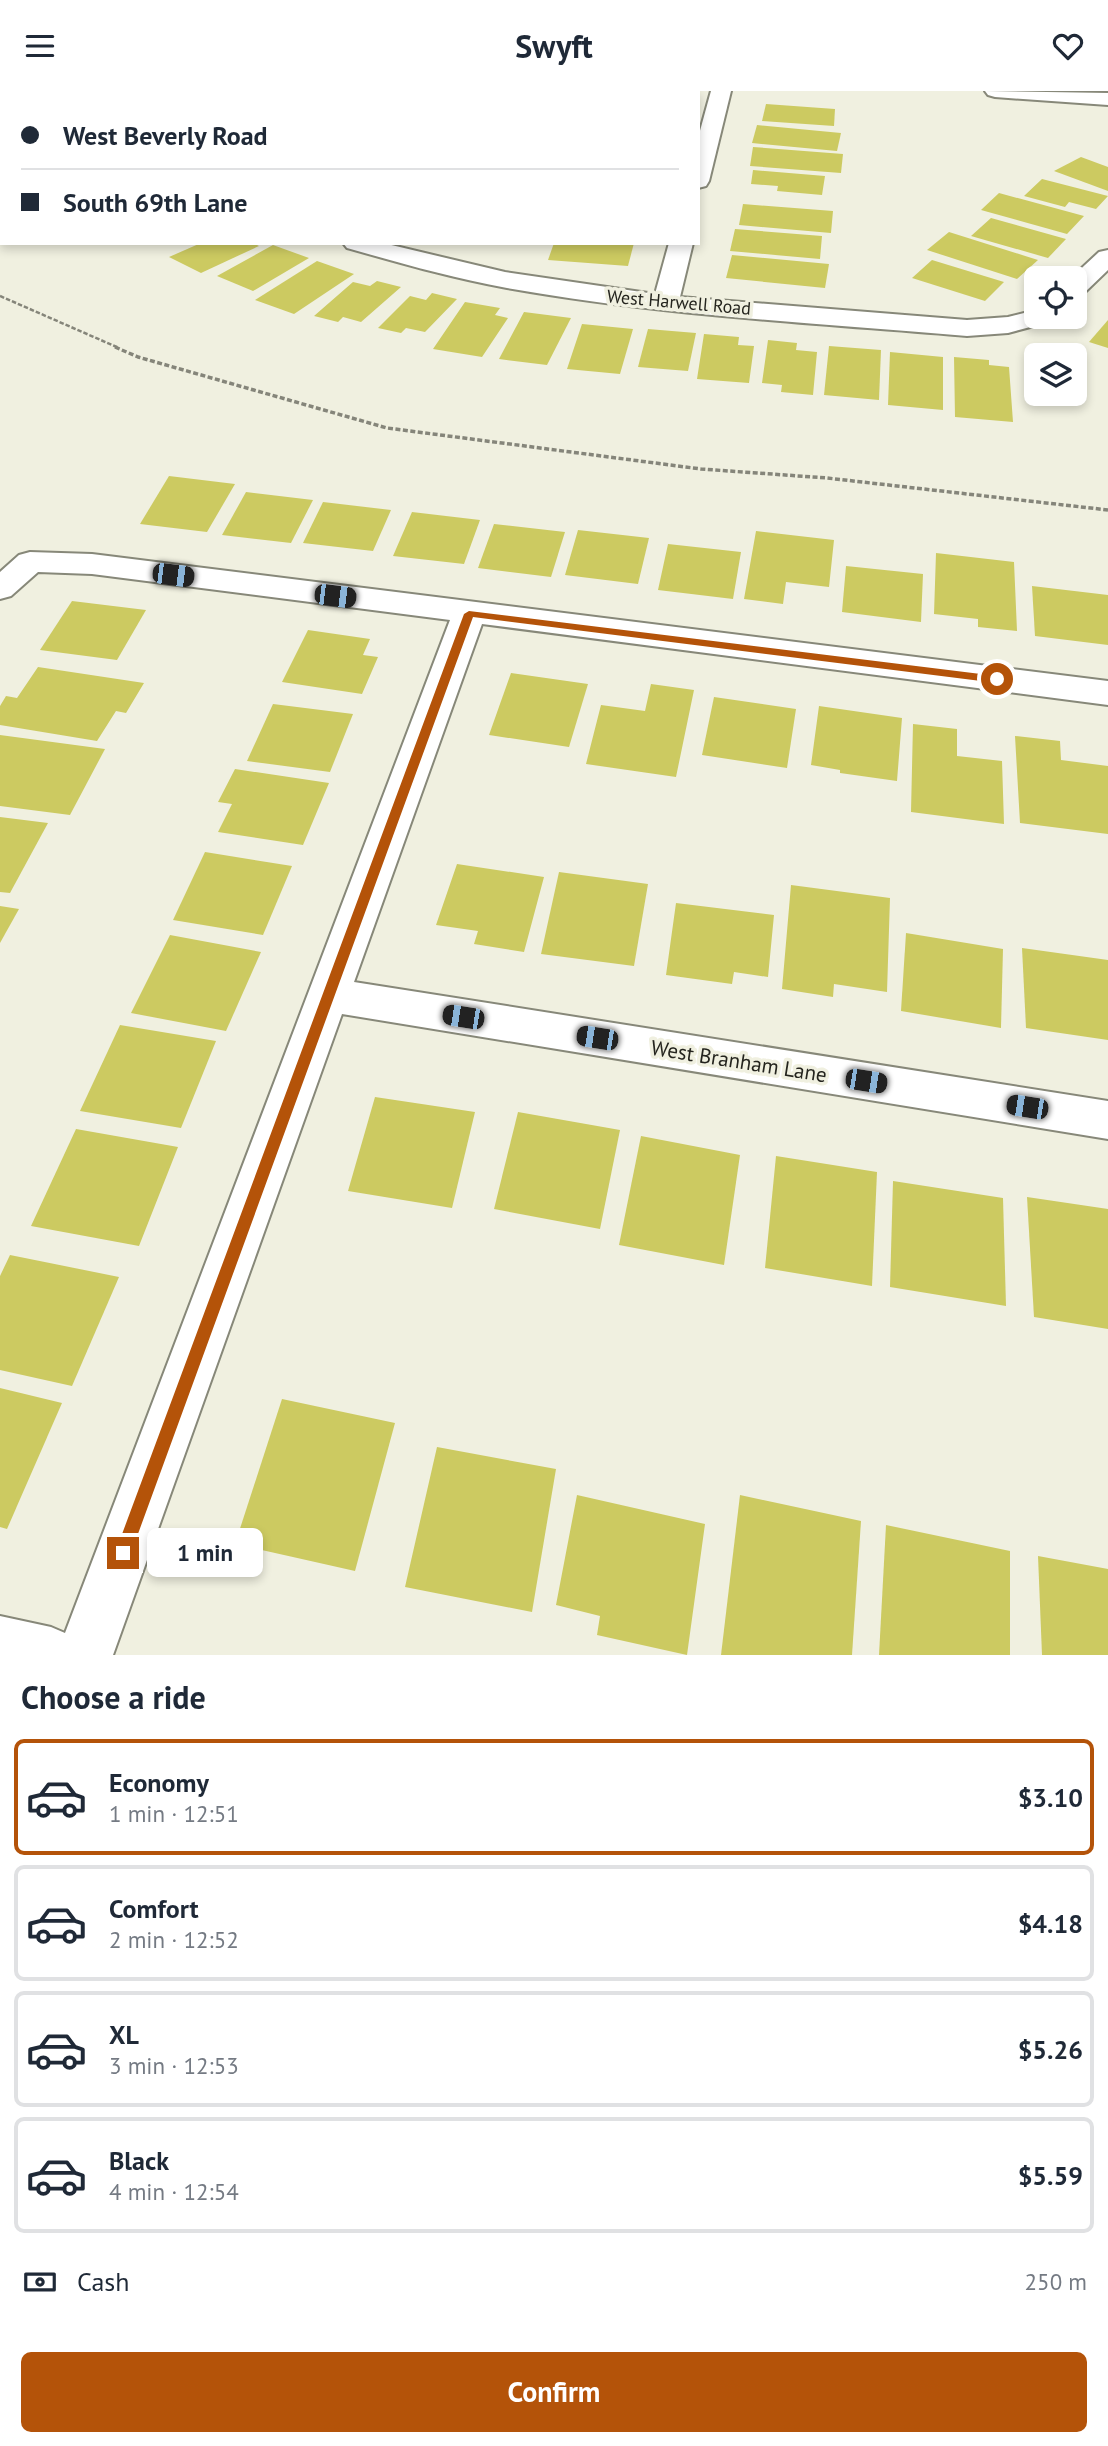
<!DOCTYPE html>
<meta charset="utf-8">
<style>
:root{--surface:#fff;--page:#f6f6f7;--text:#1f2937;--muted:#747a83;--line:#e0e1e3;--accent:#b45309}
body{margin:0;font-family:"PT Sans",sans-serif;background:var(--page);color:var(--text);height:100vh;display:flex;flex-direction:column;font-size:26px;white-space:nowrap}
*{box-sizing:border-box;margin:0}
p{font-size:23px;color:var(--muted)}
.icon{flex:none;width:38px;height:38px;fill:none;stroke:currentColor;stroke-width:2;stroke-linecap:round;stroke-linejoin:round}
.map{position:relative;height:1564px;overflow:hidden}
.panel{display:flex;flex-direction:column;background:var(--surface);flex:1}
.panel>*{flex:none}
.banner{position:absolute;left:0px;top:0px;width:700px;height:154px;box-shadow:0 4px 10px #0003;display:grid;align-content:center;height:154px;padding:0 21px;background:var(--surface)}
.fabs{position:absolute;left:1024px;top:175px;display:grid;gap:14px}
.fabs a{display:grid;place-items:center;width:63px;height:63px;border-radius:10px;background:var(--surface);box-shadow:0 4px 10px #0003;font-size:35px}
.end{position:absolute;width:32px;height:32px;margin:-16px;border:9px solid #b45309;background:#fff;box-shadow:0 0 0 4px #fff}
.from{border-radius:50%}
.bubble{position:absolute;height:49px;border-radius:10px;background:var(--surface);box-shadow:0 4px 10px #0003;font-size:23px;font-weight:600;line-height:49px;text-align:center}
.car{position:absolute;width:21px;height:42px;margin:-21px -10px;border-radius:9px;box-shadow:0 0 5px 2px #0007;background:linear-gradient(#222 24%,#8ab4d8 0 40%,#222 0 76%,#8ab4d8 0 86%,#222 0)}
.banner b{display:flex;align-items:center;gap:24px;height:66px;font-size:26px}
.banner b+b{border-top:2px solid var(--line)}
.banner i{width:18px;height:18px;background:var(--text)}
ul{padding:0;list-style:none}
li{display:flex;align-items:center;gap:21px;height:116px;margin:0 14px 10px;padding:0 7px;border:4px solid var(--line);border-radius:10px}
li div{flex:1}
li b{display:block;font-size:26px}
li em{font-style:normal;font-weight:600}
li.current{border-color:var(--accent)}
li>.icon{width:63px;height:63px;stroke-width:1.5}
h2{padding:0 21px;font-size:32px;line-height:84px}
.pay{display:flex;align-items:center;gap:18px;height:77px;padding:0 21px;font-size:26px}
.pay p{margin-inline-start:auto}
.primary-button{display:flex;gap:14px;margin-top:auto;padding:14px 21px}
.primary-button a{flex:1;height:80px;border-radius:10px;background:var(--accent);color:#fff;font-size:28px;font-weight:600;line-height:80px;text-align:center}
header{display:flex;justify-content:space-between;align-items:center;height:91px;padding:0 21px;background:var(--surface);font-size:32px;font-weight:600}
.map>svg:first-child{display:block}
</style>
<header><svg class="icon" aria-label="menu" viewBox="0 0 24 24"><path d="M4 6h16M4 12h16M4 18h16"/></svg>Swyft<svg class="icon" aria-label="heart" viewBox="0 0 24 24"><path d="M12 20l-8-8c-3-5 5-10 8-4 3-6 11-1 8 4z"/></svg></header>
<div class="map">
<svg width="1108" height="1564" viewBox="0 0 1108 1564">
<rect width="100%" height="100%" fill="#f0f0e0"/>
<g fill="#ccca61">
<path d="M766,13L835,18L834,35L762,30Z"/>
<path d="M757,34L841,42L837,60L752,52Z"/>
<path d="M753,56L843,63L841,82L750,75Z"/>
<path d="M1081,66L1108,76V100L1054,80Z"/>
<path d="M753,79L825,85L822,104L777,100L778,95L751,93Z"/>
<path d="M1042,88L1108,105L1096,118L1069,111L1065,116L1024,105Z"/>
<path d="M999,102L1084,125L1067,143L981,119Z"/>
<path d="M743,113L833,120L831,142L739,134Z"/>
<path d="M991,127L1066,148L1048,167L971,145Z"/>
<path d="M735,138L822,145L820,168L730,160Z"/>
<path d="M949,141L1038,169L1017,188L927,159Z"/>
<path d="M201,152H253L259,155L201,182L169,166Z"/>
<path d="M554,152H634L628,175L548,169Z"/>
<path d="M273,154L309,167L253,200L217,185Z"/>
<path d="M732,164L829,173L825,197L726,187Z"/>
<path d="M932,169L1004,191L985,210L912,187Z"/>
<path d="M317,170L354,183L294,223L255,209Z"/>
<path d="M377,190L401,196L361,231L343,226L338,231L314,225L353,191L370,195Z"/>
<path d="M432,202L457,208L425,241L406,237L401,242L378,237L410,205L426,209Z"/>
<path d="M465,211L500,217L495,224L508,227L482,266L433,258Z"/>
<path d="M524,221L571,227L547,274L499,268Z"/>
<path d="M1108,229V257L1089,251Z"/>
<path d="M582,233L633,238L620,283L567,278Z"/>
<path d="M648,238L696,242L688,280L638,276Z"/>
<path d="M704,243L739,246L738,254L754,255L749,292L697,288Z"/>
<path d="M768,249L797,252L796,259L817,261L813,304L781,301L782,294L762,292Z"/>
<path d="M829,255L881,259L879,309L824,304Z"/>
<path d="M890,261L943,266V319L888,314Z"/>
<path d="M954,266L989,269V274L1009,276L1013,331L955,326Z"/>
<path d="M169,385L235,393L207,441L140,433Z"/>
<path d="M246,401L313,409L291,452L222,444Z"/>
<path d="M323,411L391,419L373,460L303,452Z"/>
<path d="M412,421L480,429L464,473L393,465Z"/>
<path d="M494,433L565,441L551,486L478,477Z"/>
<path d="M578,439L649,447L638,493L565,484Z"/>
<path d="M756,440L834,449L829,496L786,491L783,513L744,508Z"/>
<path d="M668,453L741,461L733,508L658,499Z"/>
<path d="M936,462L1014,471L1017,540L978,536V528L934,523Z"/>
<path d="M846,475L923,483L921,531L842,521Z"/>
<path d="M1032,495L1108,504V554L1035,545Z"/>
<path d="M72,510L146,519L117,569L40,559Z"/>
<path d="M308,539L370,548L363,564L378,566L362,603L282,591Z"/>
<path d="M38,576L144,592L126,622L116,620L97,650L0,634V615L6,605L17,607Z"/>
<path d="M511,582L588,593L569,656L489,644Z"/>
<path d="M651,593L694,599L676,686L586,673L601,614L645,620Z"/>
<path d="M714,606L796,618L787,677L702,664Z"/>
<path d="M273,613L353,623L330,681L247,670Z"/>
<path d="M819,615L902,627L897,690L840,682V679L811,674Z"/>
<path d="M913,633L957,638V665L1002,670L1004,733L911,721Z"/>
<path d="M0,644L105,658L70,724L0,715Z"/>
<path d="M1015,645L1060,650L1061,669L1108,675V743L1020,732Z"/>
<path d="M235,678L329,692L303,754L218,741L232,713L218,711Z"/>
<path d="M0,726L48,732L10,802L0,801Z"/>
<path d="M205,761L292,775L263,844L173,829Z"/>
<path d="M457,773L544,786L524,861L474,853L478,840L436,834Z"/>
<path d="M559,781L648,793L634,875L541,863Z"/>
<path d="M791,794L890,807L887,901L834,893L833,906L782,898Z"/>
<path d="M676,812L774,824L768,886L734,881L732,893L666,884Z"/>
<path d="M0,815L19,818L0,852Z"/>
<path d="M906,842L1003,858L1001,937L901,920Z"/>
<path d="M170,844L261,861L226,940L131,922Z"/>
<path d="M1022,857L1108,869V949L1026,937Z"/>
<path d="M120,934L216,950L181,1037L80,1020Z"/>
<path d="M375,1006L475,1021L452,1117L348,1100Z"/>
<path d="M518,1021L620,1039L600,1138L494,1118Z"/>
<path d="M76,1038L178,1056L139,1155L31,1135Z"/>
<path d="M641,1045L740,1064L724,1174L619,1154Z"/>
<path d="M776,1065L877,1081L872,1195L765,1177Z"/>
<path d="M893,1090L1003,1107L1006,1215L890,1196Z"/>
<path d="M1027,1106L1108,1118V1238L1034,1226Z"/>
<path d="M10,1164L119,1186L72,1295L0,1279V1185Z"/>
<path d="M0,1297L62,1312L7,1438L0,1436Z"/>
<path d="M282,1308L395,1332L355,1480L235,1453Z"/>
<path d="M437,1356L556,1378L532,1521L405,1496Z"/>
<path d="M577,1404L705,1433L687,1564L597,1544L600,1525L556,1514Z"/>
<path d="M740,1404L861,1430L852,1564H721Z"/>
<path d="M886,1434L1010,1460V1564H879Z"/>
<path d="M1038,1465L1108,1478V1564H1042Z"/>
</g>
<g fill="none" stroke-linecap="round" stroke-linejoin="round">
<defs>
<g id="street">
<path d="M711,0H731L709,90L706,95L698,97V47Z"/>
<path d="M343,152H383L505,181L655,203L669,152H693L680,206L967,229L1008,226L1036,219V226H1053L1049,231L1008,242L967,245C813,232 659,224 507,197C452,187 400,172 347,157Z"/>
<path d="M1108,159V179L1083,203L1074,205V187H1071L1099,161Z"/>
<path d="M30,461L92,463L1108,590V614L482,533L354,891L1108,1010V1048L342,923L113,1564H0V1525L51,1536L65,1542L450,529L92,483L38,481L11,505L0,508V481L19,464Z"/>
</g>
<path id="secondary" d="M985,0L1108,2V14L995,6L988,4Z"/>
</defs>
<use href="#street" stroke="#878879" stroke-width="4"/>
<use href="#secondary" stroke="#878879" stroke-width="4"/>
<path stroke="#85857a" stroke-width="2.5" stroke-dasharray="4.5 2" stroke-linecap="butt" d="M0,205L119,257"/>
<path stroke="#85857a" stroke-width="3.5" stroke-dasharray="5 2.5" stroke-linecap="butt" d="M115,256L138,266L387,337L701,378L827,387L1108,419"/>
<use href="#street" fill="#fff" fill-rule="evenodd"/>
<use href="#secondary" fill="#fff" fill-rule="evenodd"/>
</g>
<path fill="#b45309" d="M469,520L997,585L1002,588L997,592L473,526L131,1462L129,1468L123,1470L117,1468L115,1462L464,523Z"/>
<g text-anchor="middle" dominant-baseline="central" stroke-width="7" stroke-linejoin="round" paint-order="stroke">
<g font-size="18" fill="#24241e" stroke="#f0f0e0">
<text transform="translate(679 211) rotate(5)">West Harwell Road</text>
</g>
<g font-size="21" fill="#24241e" stroke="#f0f0e0">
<text transform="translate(739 970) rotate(9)">West Branham Lane</text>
</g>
</g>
</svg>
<div class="fabs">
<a><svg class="icon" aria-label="locate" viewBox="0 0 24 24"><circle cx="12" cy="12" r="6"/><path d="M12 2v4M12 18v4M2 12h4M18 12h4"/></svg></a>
<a><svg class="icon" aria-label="layers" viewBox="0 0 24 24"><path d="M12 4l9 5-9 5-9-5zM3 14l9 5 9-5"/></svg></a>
</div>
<i class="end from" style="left:997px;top:588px"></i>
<i class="end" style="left:123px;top:1462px"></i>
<div class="bubble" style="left:147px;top:1437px;width:116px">1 min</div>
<i class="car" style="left:173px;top:484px;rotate:97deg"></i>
<i class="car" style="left:335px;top:505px;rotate:97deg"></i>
<i class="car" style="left:463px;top:926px;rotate:279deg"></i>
<i class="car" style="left:597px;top:947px;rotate:279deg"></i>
<i class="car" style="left:866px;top:990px;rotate:99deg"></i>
<i class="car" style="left:1027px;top:1016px;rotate:279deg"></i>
<div class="banner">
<b><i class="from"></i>West Beverly Road</b>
<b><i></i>South 69th Lane</b>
</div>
</div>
<section class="panel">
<h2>Choose a ride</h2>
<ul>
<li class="current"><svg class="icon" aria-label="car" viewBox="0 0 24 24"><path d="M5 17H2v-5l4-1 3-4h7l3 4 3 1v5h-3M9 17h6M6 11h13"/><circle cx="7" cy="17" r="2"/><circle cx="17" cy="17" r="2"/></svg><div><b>Economy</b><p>1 min · 12:51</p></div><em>$3.10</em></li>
<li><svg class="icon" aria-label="car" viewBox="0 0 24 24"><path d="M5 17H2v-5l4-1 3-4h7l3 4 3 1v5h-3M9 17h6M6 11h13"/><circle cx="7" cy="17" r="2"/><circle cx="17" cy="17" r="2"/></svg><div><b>Comfort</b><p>2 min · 12:52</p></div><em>$4.18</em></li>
<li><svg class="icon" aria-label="car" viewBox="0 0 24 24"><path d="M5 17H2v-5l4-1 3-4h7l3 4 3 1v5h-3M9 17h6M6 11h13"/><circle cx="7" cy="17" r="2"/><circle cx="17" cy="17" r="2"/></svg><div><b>XL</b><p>3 min · 12:53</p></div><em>$5.26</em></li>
<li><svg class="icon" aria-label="car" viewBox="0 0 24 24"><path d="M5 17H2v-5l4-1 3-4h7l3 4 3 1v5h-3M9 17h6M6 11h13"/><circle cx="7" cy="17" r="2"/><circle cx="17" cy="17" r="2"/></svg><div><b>Black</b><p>4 min · 12:54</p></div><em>$5.59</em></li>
</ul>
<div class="pay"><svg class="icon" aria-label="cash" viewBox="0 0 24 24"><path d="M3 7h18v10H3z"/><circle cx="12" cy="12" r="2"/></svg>Cash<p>250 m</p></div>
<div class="primary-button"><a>Confirm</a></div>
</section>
